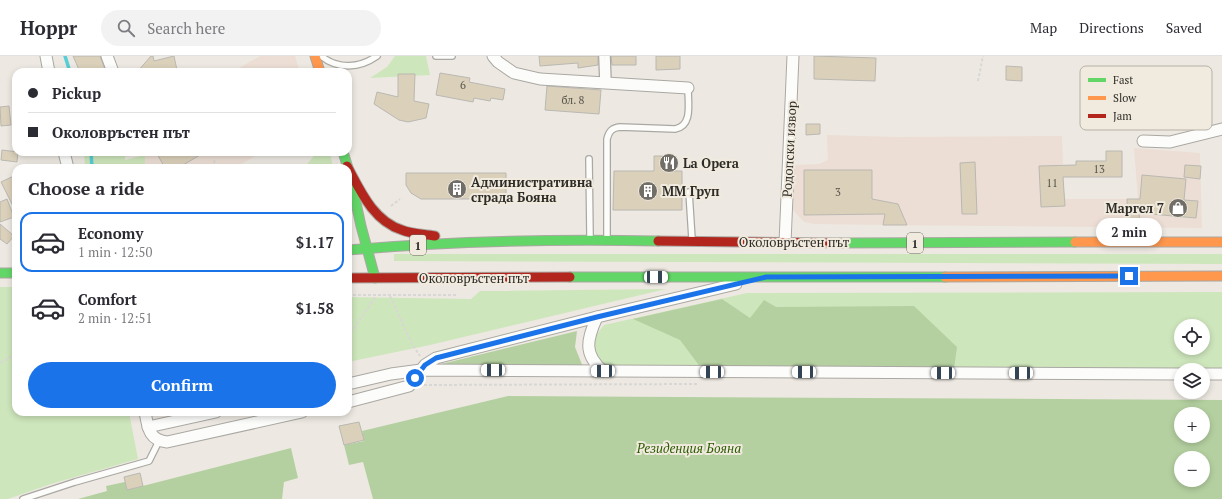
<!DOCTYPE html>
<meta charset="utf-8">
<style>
:root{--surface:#fff;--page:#f2f2f3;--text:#2b2b33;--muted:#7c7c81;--line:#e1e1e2;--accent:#1a73e8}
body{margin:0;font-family:"PT Serif",serif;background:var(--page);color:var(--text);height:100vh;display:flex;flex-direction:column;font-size:15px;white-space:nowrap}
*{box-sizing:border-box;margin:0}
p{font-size:13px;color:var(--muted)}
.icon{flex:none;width:22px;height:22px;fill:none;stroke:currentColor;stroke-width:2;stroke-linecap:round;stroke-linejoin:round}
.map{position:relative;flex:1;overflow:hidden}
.drawer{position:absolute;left:12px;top:108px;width:340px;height:252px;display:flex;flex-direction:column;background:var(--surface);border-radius:12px;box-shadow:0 2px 6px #0003}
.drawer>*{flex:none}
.banner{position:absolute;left:12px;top:12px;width:340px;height:88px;border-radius:12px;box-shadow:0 2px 6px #0003;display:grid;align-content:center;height:88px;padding:0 16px;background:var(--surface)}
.controls{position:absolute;left:1174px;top:263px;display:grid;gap:8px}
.controls a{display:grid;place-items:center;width:36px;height:36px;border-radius:50%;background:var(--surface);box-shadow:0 2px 6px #0003;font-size:20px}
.end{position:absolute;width:18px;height:18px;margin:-9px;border:5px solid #1a73e8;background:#fff;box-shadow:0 0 0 2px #fff}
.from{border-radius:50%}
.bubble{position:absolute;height:28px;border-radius:14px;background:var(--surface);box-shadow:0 2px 6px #0003;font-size:13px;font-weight:800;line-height:28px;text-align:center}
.car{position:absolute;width:12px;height:24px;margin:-12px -6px;border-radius:5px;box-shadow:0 0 3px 1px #0007;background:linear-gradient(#fff 24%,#345 0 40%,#fff 0 76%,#345 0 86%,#fff 0)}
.banner b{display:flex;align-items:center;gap:14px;height:38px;font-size:15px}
.banner b+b{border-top:1px solid var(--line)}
.banner i{width:10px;height:10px;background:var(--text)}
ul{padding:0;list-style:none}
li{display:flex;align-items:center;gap:12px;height:60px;margin:0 8px 6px;padding:0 8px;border:2px solid transparent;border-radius:12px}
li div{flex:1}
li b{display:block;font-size:15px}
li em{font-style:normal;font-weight:800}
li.current{border-color:var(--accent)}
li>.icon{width:36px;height:36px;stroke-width:1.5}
h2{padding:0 16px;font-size:18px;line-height:48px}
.action{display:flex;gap:8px;margin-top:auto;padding:8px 16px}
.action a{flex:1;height:46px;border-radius:24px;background:var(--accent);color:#fff;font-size:16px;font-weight:800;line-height:46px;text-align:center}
header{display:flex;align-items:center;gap:24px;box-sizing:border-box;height:56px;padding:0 20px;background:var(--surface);border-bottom:1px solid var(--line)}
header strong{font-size:19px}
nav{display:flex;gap:22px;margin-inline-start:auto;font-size:14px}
.search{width:280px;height:36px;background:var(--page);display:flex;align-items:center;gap:10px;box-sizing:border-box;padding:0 14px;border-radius:22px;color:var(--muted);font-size:15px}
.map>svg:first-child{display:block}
</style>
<header>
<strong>Hoppr</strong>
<div class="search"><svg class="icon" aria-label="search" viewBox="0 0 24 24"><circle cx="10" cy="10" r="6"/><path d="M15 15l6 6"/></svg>Search here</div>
<nav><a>Map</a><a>Directions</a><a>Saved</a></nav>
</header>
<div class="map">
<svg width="1222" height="443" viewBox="0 0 1222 443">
<rect width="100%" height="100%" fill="#ede9e2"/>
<g fill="#ecded4">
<path d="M260,0H295L300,16H232Z"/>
<path d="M827,79L898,81L1062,80L1064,143H1138L1134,92L1200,97L1202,172L883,169L814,168L804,166L793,154L795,109L819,108L828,104Z"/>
<path d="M144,96H263L234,112H145Z"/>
</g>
<g fill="#cee6bc" fill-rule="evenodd">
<path d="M395,0H426L430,19L370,22L387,11Z"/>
<path d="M84,96H125V104L145,99V112H85Z"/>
<path d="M317,96H330L333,112H304Z"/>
<path d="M394,198H1222V208L394,205Z"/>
<path d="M0,231H16V356H129L138,403L51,428L8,443H0Z"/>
<path d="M666,233L430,289L348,306V241L471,243L480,235Z"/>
<path d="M1222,236V314L701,312L602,309C590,292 591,284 604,269L747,237ZM1181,270H1203V292H1181Z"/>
</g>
<g fill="#b4d0a0" fill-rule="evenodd">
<path d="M722,243L750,262L764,244L776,251L914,250L957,291L954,313L701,312L680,284L633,263Z"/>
<path d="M577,275L575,291L583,311L437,309Z"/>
<path d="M508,340L1222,344V443H373L363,406L349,409L344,389L364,385L362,375ZM1181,358H1203V380H1181ZM1181,402H1203V424H1181Z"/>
<path d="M291,392L298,422L284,426L282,443H78L107,435L106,430L125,426L127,434Z"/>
</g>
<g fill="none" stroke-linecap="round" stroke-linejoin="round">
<g stroke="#57ced8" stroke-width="3.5">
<path d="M65,0L70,16"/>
<path d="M91,96L92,112"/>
</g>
</g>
<g fill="#dbd0ba" stroke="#bab8b3">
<path d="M73,0H100L106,16H80Z"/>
<path d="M151,0H153L154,5L174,0L177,14L167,16H137Z"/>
<path d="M539,0H598V9L578,12V7L540,10Z"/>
<path d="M611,0H636V9H612Z"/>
<path d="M656,0H680V13L656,14Z"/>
<path d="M814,0L876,2L875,25L814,23Z"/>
<path d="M1006,10L1022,11V25L1006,24Z"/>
<path d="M440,17L470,22L469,26L505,33L503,44L491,42L490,45L474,42L473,46L436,39Z"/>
<path d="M398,18H415L414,45L429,48L426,62L408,66L399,64L374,48L377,36L398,41Z"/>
<path d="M547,30L601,34L599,58L545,54Z"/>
<path d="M9,50L11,69L1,70L0,51Z"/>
<path d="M806,68H820V78L806,79Z"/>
<path d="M2,94L18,96L17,106L1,104Z"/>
<path d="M1106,95H1122V121H1063L1065,150L1041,151L1039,110L1076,109V105H1106Z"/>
<path d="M156,96H205L178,112H165Z"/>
<path d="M654,100H672V109H674V115H682V154H613L614,115H654Z"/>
<path d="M975,106L977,158H962L960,107Z"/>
<path d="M1185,109L1201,110L1200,123L1184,121Z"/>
<path d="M804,114H872V143L898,148L907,169H883L885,158L804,159Z"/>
<path d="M406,117H506V143H421L411,137L406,129Z"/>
<path d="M16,119V156L1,126Z"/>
<path d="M1142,119L1186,123L1184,144L1198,145L1196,162L1139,157L1140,170L1128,171L1127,143H1140Z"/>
<path d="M7,143L14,161L0,166V146Z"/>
<path d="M0,168L14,180L7,188L0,183Z"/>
<path d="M359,366L364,384L344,389L339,370Z"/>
<path d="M140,417L143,430L127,434L124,421Z"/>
</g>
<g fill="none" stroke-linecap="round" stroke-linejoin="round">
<defs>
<g id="lane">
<path d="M321,0C338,14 360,12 377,0"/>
<path d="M436,0H452"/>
<path d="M602,0L603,27"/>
<path d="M607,0L608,27"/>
<path d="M589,103L590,180"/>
<path d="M689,136L692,183"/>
<path d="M607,182V83C609,75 612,72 620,71L675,73C693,70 688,47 688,32"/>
<path d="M23,443L75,426L149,405L159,385"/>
</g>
<g id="street">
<path d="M46,0L49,16"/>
<path d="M107,0L113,16"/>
<path d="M493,0L498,6L514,17L540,23L688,32"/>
<path d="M1143,85L1170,86L1222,73"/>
<path d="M64,96L68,112"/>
<path d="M785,187L793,0"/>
<path d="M597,261C587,283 583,298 603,315"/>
<path d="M1203,318H1222"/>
<path d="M348,328L391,318L421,314L1181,318"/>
<path d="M348,346L409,330L425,309L436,302L597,261L736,228"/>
<path d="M145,356C148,372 149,384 167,386L302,356"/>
<path d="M148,371L216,356"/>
</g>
<g id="fast">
<path d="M343,96L348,112"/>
<path d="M351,124L361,170L375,222"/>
<path d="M840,187L1075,186"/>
<path d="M348,194C451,185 554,183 658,185"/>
<path d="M0,217H16"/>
<path d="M570,221H945"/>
</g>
<g id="slow">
<path d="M315,0L320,16"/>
<path d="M1075,186H1222"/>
<path d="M945,221L1222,220"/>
</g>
<g id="jam">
<path d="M347,110C360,134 373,165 402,174C412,178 424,178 435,180"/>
<path d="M658,185L840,187"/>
<path d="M348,222L570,221"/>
</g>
</defs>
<use href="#lane" stroke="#aaa8a2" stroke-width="8"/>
<use href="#street" stroke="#aaa8a2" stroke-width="13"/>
<use href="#fast" stroke="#aaa8a2" stroke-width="11"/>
<use href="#slow" stroke="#aaa8a2" stroke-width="11"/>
<use href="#jam" stroke="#aaa8a2" stroke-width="11"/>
<g stroke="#d8d7d5" stroke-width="2" stroke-dasharray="3 2" stroke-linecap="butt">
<path d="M978,25L983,0"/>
<path d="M348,79L349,84"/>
<path d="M213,112L215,102"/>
<path d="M391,150L400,143"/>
<path d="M348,239H456"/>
<path d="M390,240L412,288L420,300"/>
<path d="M348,281L376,240"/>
<path d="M0,307L16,298"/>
<path d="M424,329L697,328"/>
</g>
<use href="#lane" stroke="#fcfcfb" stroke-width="5.5"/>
<use href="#street" stroke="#fcfcfb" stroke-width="11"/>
<use href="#fast" stroke="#63d668" stroke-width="9"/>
<use href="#slow" stroke="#ff974d" stroke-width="9"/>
<use href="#jam" stroke="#b3261e" stroke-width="9"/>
</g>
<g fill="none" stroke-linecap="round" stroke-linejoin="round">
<path stroke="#1a73e8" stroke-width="5" d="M415,322L425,309L436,302L597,261L766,221L1129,220"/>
</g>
<defs>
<symbol id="restaurant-disc" viewBox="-11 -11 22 22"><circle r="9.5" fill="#716e68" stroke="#f1eade"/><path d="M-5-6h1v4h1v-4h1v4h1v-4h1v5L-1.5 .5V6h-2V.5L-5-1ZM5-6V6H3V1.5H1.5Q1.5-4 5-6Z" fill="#fff"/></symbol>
<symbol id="building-disc" viewBox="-11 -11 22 22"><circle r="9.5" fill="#716e68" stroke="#f1eade"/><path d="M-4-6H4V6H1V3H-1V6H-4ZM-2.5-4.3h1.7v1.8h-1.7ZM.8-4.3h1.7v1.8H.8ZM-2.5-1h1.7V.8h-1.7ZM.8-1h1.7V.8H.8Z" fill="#fff"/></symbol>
<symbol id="shop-disc" viewBox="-11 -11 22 22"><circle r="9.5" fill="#716e68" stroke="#f1eade"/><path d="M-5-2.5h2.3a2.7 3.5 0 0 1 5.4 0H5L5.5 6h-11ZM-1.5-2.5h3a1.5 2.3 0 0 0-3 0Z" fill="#fff"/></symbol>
</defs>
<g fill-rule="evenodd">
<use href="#restaurant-disc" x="658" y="96" width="22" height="22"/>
<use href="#building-disc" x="446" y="122" width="22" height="22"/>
<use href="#building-disc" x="637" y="124" width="22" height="22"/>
<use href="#shop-disc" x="1167" y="141" width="22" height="22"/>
</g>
<g text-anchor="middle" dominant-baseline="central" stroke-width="4" stroke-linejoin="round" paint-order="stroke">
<g font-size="11" fill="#59554c">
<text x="463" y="29">6</text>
<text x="573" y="44">бл. 8</text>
<text x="1099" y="113">13</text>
<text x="1052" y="127">11</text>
<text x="838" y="136">3</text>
</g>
<g fill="#f1eade" stroke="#68655e" stroke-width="1">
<rect x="907" y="177" width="16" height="20" rx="3"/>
<rect x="410" y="179" width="16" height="20" rx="3"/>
</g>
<g font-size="12" font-weight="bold" fill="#2e2c27">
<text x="915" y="187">1</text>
<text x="418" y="189">1</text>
</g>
<g font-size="13" fill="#2e2c27" stroke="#f1eade">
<text transform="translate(789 93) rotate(-87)">Родопски извор</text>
<text x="794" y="186">Околовръстен път</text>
<text x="474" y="222">Околовръстен път</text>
</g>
<g font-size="13" font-weight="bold" fill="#2e2c27" stroke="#f1eade" text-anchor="start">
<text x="683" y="107">La Opera</text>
<text x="471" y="126">Административна<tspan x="471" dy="15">сграда Бояна</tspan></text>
<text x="662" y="135">ММ Груп</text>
<text x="1164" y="152" text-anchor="end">Маргел 7</text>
</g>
<g font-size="13" font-style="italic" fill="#2b5c02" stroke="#f1eade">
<text x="689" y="392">Резиденция Бояна</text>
</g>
</g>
<rect x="1080" y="10" width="132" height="64" rx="6" fill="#f1eade" stroke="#b6b1a7" stroke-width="1"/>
<rect x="1088" y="22" width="18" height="4" fill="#63d668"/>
<rect x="1088" y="40" width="18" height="4" fill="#ff974d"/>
<rect x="1088" y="58" width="18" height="4" fill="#b3261e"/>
<g font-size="11" fill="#2e2c27">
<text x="1113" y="28">Fast</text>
<text x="1113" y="46">Slow</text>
<text x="1113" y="64">Jam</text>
</g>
</svg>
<div class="controls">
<a><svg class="icon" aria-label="locate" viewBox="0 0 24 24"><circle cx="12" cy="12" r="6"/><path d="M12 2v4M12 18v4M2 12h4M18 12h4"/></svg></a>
<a><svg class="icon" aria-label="layers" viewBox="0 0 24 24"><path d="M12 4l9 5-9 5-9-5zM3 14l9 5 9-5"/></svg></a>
<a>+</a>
<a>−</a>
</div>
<i class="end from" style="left:415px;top:322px"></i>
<i class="end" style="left:1129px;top:220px"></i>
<div class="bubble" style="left:1096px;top:162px;width:66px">2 min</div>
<i class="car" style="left:656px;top:221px;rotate:90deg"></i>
<i class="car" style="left:493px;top:314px;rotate:270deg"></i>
<i class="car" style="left:603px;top:315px;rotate:270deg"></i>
<i class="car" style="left:712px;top:316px;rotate:270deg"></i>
<i class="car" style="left:804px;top:316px;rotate:270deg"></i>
<i class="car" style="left:943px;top:317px;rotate:270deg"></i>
<i class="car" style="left:1021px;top:317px;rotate:270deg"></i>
<div class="banner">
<b><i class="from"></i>Pickup</b>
<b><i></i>Околовръстен път</b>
</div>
<section class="drawer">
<h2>Choose a ride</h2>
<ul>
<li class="current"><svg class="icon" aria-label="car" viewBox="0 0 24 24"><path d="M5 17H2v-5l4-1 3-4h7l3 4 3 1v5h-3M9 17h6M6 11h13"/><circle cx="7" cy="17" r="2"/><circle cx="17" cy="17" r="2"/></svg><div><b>Economy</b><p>1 min · 12:50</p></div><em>$1.17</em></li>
<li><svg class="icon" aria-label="car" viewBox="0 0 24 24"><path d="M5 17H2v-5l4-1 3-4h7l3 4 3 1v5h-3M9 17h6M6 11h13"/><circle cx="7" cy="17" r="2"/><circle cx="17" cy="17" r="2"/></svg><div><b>Comfort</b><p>2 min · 12:51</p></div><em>$1.58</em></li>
</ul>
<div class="action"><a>Confirm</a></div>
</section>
</div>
